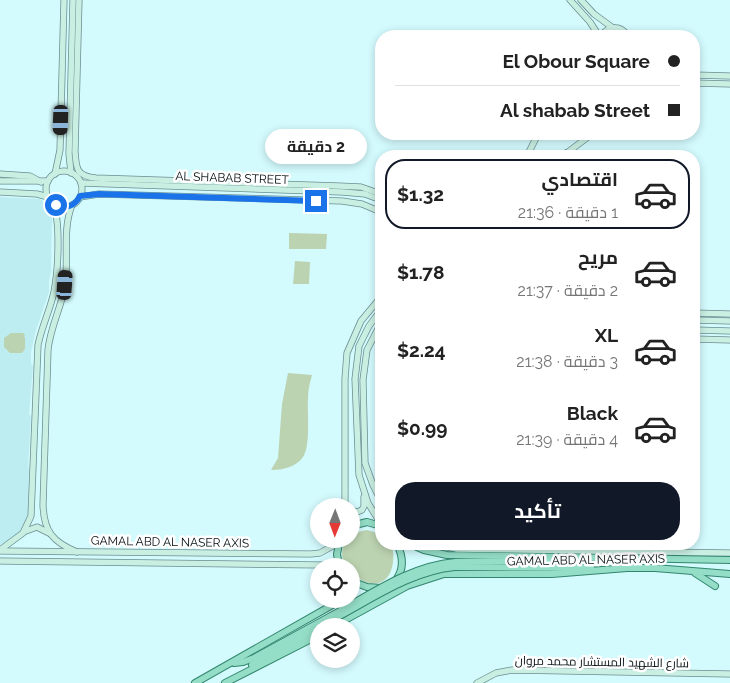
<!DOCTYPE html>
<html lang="ar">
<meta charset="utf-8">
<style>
:root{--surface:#fff;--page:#f6f6f6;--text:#222;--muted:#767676;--line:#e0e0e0;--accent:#111827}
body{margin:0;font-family:Raleway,Cairo,sans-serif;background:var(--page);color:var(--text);direction:rtl;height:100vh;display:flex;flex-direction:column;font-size:19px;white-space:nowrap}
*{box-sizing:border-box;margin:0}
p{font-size:16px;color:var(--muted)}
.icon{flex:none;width:28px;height:28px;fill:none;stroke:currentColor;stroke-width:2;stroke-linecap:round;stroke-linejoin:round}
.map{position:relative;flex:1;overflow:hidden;direction:ltr}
.sheet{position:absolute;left:375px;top:150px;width:325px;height:400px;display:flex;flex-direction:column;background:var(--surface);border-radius:20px;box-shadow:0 2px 8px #0003;direction:rtl}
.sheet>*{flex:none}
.top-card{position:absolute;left:375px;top:30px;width:325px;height:110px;border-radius:20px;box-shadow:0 2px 8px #0003;direction:rtl;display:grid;align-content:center;height:110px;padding:0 20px;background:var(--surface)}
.needle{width:32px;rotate:181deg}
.buttons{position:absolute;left:310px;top:498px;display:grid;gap:10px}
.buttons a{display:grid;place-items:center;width:50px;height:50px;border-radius:50%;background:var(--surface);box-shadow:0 2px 8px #0003;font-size:25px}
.end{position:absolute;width:22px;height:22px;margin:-11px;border:6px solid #1a73e8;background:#fff;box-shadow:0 0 0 2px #fff}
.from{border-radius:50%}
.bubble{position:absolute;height:35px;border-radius:18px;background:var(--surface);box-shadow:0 2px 8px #0003;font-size:16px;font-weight:700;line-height:35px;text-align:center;direction:rtl}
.car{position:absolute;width:15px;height:30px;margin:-15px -8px;border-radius:6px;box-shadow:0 0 4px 1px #0007;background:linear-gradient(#222 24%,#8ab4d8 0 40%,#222 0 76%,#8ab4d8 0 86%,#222 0)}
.top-card b{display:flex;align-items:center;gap:18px;height:48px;font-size:19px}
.top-card b+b{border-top:1px solid var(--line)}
.top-card i{width:12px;height:12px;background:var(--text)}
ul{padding:9px 0 0;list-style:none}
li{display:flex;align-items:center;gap:15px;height:70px;margin:0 10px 8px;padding:0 10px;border:2px solid transparent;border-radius:20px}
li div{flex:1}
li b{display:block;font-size:19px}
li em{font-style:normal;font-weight:700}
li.current{border-color:var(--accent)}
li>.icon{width:45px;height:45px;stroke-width:1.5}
.cta{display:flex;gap:10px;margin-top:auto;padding:10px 20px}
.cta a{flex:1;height:58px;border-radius:20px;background:var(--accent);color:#fff;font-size:20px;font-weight:700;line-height:58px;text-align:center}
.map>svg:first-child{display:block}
</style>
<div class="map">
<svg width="730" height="683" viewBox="0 0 730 683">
<rect width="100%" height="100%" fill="#d3fafd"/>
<path fill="#bdedf1" d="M0,197L40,199L50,207L52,215L51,272L49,280V292L36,330L31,352V364L33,366L29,414L31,417L28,466L29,469L28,513L22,530L19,534L0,545Z"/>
<g fill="#bcd3b1">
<path d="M289,233L327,234L326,249H289Z"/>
<path d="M295,261L310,262L309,284H293Z"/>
<path d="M11,333H23L25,335L24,336L25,338V349L22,353H10L4,347V338Z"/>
<path d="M288,373L312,375C310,382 308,390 308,398C307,413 311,445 303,457C296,467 283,470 271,470L278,458L282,404Z"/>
<path d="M367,530L381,534V544H391C397,559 392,588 369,583C363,582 357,577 352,574L351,566H346C340,557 341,547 348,539H351V536L358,532Z"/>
</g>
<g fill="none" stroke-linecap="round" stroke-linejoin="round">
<defs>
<g id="secondary">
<path d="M79,0L75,151C76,168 76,176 96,178L339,186L361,187L381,194"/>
<path d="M570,0L590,22L599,36"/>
<path d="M581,0L594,14L613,28"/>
<path d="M601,36C609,25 621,25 628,36"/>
<path d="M694,75L730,76"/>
<path d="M694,83L730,84"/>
<path d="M528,154L538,134"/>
<path d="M521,156L528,154L532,156"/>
<path d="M558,156L568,152L592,134"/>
<circle cx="64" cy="189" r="18"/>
<path d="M71,173L69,154L73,0"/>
<path d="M0,174L30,176L41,182"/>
<path d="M55,174L60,150L64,0"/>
<path d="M0,181H48"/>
<path d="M81,183L342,192L365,194L381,200"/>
<path d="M0,192L37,194L48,197"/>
<path d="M80,197L99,194L342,201L362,204L381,212"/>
<path d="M72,205C62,230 69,260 65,286C61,308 50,328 48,350L43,505C44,532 53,542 77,552"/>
<path d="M381,310L369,326L359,346L355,379L359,475L368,503L381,524"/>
<path d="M694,313L730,314"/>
<path d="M694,320L730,321"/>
<path d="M381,323L367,350L363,380L365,463L373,485L381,501"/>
<path d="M694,330L730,331"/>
<path d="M694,339L730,340"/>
<path d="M345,506V379L347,353L361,321L381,297"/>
<path d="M351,510L357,512L362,510L364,506V497"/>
<path d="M26,531L37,527L49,533"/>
<path d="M433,544L457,549L730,553"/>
<path d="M0,550L23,533L31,516L38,345C42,326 50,310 54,292C58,272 61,222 53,204"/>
<path d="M0,551L311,554L320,553L338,543"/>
<path d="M0,561L322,565L334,566"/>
<path d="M477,683L496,673L512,670L730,674"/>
</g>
<g id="primary">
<path d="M351,526L367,522L381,526"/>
<path d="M410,544L424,550L447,555L730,560"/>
<path d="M455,562L586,560"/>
<path d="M339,566L337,554L340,539"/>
<path d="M455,567L591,568"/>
<path d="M695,573L715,586"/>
<path d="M396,580C404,569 403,556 397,544"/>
<path d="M351,581L367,587L381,588"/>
<path d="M322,626L334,619"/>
<path d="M334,626L407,586L444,574H552L627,568H655L730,574"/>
<path d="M234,663L243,662L254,658L331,616"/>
<path d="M252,665L319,628"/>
<path d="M195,683L343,599"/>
<path d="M225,683L319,635"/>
</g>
</defs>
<use href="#secondary" stroke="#6a8e91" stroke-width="7"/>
<use href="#primary" stroke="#32866e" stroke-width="8"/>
<use href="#secondary" stroke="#c9eee2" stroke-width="5.5"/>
<use href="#primary" stroke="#94ddc6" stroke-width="6"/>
<defs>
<g id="primary-bridge">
<path d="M331,616C370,595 409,566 455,562"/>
<path d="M334,619C372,599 411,571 455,567"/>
</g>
</defs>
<use href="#primary-bridge" stroke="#32866e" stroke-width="8" stroke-linecap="butt"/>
<use href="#primary-bridge" stroke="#94ddc6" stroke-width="6"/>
</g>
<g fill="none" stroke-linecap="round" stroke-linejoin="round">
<path stroke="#1a73e8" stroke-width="6" d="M56,205C66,209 75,206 80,196L99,194L316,201"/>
</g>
<g text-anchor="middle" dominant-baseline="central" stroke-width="5" stroke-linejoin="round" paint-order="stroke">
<g font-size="12" fill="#030e10" stroke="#fff">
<text transform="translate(232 178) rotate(2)">AL SHABAB STREET</text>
<text transform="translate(170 542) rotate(1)">GAMAL ABD AL NASER AXIS</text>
<text transform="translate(586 560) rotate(-1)">GAMAL ABD AL NASER AXIS</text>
<text transform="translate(602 662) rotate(1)">شارع الشهيد المستشار محمد مروان</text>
</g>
</g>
</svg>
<div class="buttons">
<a><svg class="needle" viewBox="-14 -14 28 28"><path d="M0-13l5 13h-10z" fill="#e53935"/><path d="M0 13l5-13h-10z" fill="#767676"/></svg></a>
<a><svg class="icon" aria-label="locate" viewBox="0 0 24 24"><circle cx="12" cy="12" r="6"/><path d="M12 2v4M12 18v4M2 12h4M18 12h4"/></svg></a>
<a><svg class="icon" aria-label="layers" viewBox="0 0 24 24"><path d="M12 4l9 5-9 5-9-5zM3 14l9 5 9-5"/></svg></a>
</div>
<i class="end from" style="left:56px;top:205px"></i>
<i class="end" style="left:316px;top:201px"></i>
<div class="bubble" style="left:265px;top:129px;width:102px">2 دقيقة</div>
<i class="car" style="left:61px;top:120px;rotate:182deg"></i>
<i class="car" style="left:65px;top:285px;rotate:4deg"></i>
<div class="top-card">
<b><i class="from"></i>El Obour Square</b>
<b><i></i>Al shabab Street</b>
</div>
<section class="sheet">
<ul>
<li class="current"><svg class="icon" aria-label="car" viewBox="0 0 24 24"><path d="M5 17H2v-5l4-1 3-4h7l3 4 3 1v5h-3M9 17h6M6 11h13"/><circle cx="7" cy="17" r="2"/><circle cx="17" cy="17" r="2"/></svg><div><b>اقتصادي</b><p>1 دقيقة · 21:36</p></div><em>$1.32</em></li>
<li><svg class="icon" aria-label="car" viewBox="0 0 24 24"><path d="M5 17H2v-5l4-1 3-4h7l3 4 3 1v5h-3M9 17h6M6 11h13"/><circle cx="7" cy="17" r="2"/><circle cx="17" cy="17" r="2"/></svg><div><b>مريح</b><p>2 دقيقة · 21:37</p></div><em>$1.78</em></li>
<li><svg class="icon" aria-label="car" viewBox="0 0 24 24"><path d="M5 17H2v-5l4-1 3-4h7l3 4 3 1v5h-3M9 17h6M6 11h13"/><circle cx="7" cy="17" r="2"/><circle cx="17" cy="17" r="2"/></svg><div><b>XL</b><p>3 دقيقة · 21:38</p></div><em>$2.24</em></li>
<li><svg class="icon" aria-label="car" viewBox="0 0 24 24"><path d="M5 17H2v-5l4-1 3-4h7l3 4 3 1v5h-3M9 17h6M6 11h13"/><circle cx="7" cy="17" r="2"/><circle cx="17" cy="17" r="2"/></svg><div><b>Black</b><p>4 دقيقة · 21:39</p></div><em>$0.99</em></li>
</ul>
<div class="cta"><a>تأكيد</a></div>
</section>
</div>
